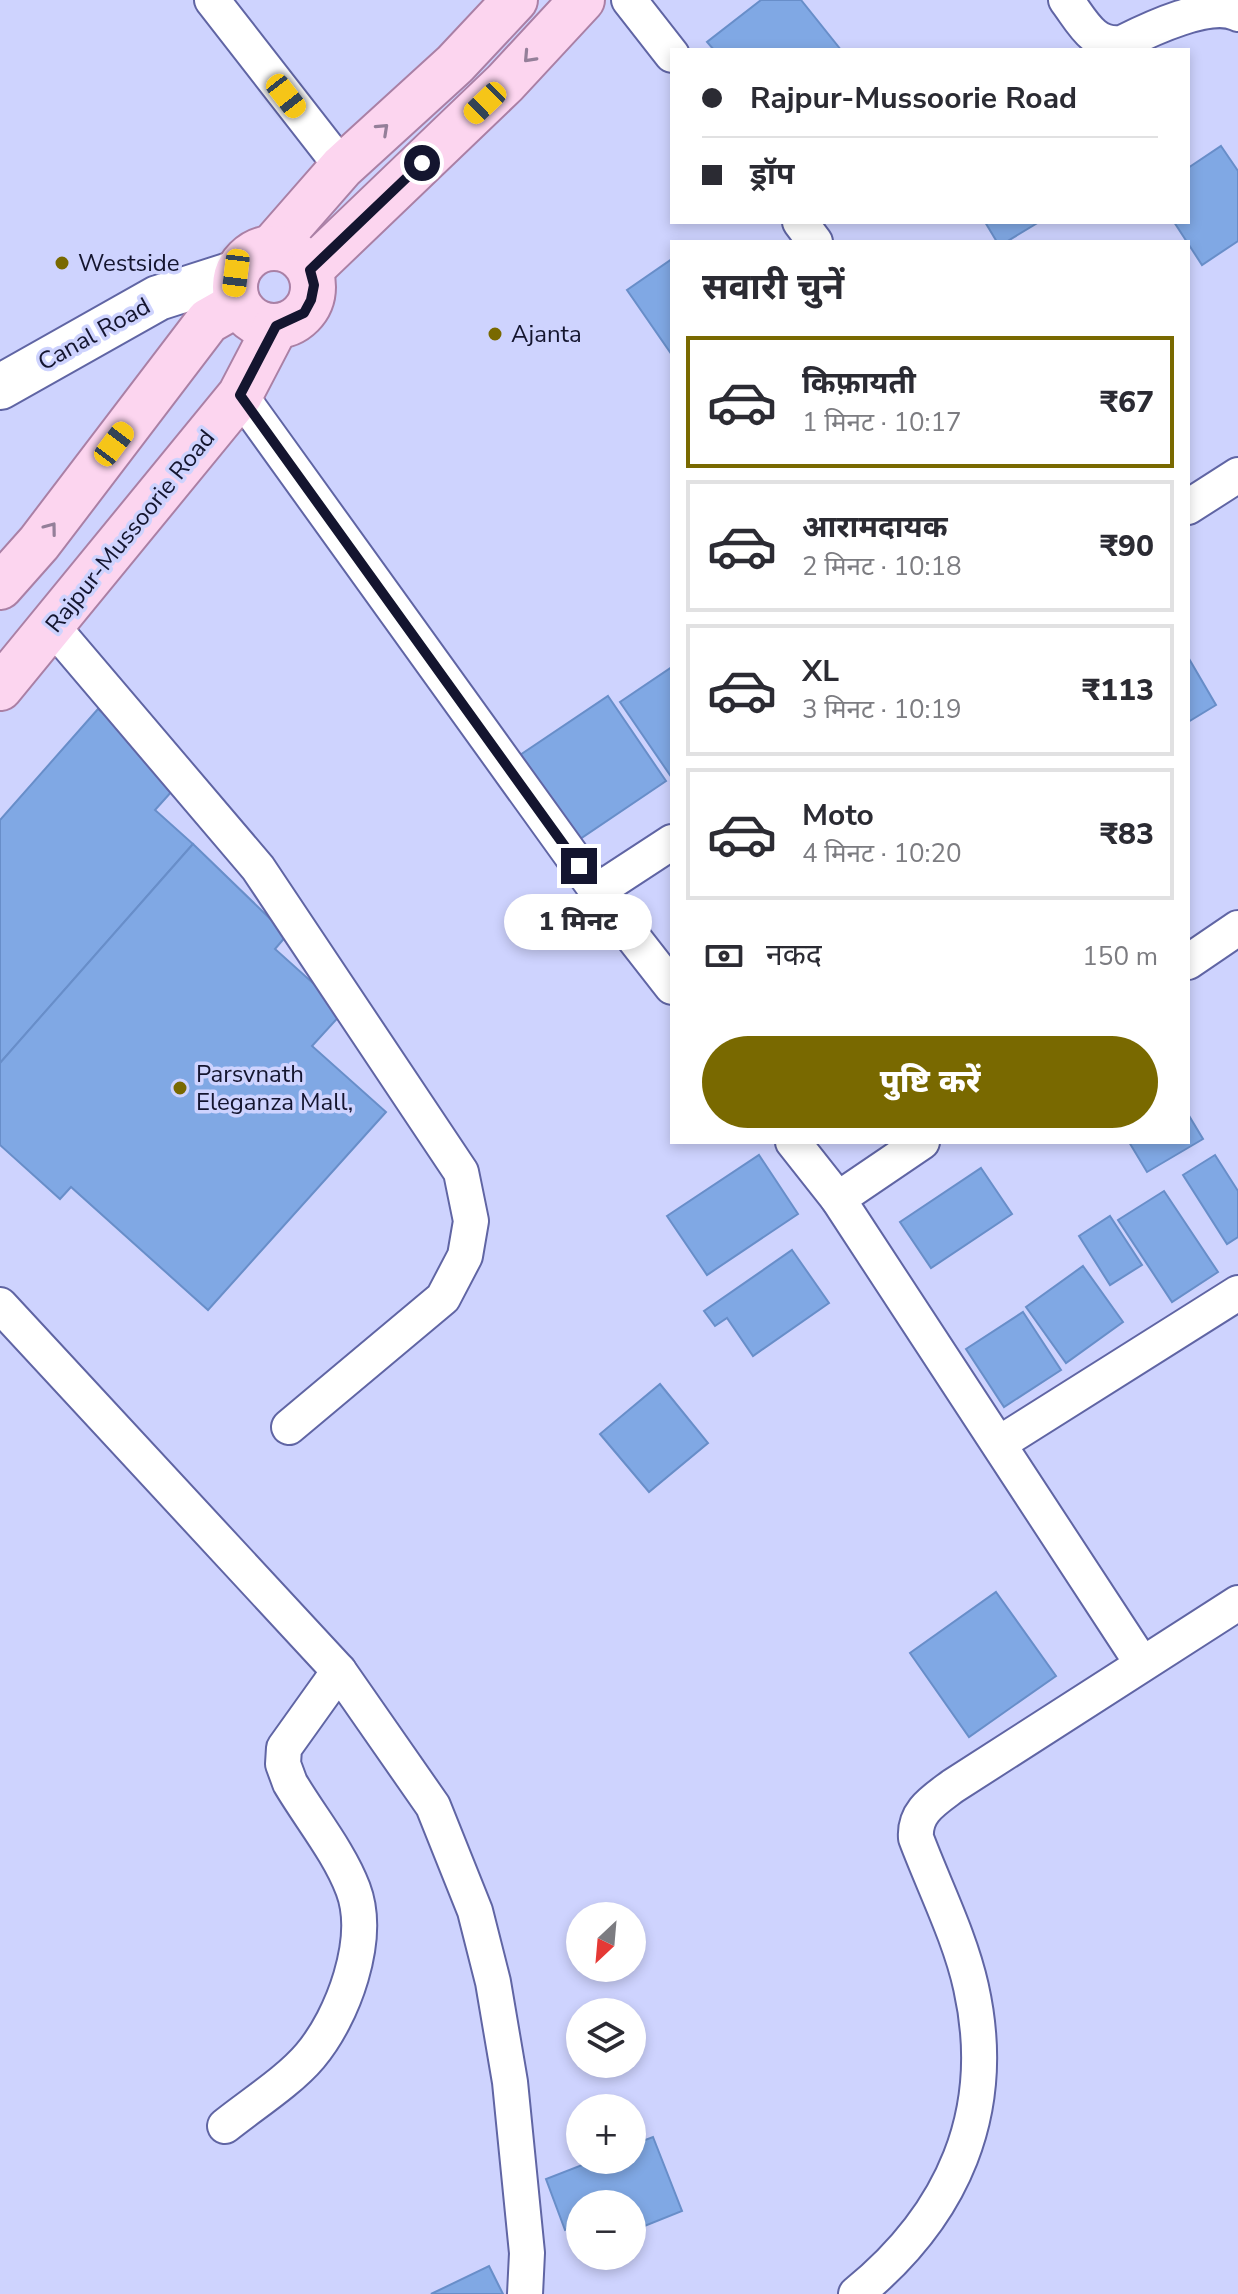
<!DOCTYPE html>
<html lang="hi">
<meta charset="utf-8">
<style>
:root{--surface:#fff;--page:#f7f7f7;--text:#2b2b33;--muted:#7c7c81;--line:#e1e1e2;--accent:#796900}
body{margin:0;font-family:"Nunito Sans","Noto Sans Devanagari",sans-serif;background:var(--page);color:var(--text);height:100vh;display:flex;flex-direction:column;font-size:30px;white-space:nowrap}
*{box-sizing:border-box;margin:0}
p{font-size:26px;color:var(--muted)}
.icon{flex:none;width:44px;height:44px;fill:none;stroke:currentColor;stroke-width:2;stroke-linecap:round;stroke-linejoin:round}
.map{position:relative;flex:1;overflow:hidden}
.drawer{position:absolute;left:670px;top:240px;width:520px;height:904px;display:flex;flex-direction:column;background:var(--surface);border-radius:0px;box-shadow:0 4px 12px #0003}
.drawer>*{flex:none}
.banner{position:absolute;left:670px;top:48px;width:520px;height:176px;border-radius:0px;box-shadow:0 4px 12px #0003;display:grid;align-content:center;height:176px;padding:0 32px;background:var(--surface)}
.needle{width:52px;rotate:206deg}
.controls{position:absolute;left:566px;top:1902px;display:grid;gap:16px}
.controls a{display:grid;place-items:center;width:80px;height:80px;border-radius:50%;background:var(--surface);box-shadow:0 4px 12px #0003;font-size:40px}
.end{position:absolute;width:36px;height:36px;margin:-18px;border:10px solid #14152f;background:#fff;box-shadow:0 0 0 4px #fff}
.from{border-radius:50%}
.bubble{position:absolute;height:56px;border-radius:28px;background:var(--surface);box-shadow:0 4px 12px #0003;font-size:26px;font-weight:800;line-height:56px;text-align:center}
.car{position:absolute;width:24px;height:48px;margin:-24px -12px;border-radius:10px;box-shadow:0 0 6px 2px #0007;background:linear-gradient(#f5c518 24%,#345 0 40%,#f5c518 0 76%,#345 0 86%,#f5c518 0)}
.banner b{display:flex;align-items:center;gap:28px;height:76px;font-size:30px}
.banner b+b{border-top:2px solid var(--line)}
.banner i{width:20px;height:20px;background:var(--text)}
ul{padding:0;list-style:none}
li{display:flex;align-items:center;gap:24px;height:132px;margin:0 16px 12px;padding:0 16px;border:4px solid var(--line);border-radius:0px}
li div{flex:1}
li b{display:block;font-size:30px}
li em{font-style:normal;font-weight:800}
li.selected{border-color:var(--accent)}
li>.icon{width:72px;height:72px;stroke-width:1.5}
h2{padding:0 32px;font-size:36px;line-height:96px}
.pay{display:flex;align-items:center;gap:20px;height:88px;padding:0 32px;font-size:30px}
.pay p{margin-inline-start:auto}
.button{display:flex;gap:16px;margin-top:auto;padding:16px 32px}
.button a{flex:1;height:92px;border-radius:48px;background:var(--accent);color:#fff;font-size:32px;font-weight:800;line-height:92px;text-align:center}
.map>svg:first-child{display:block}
</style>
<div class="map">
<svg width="1238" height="2294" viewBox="0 0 1238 2294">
<rect width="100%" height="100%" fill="#ced3fe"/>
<g fill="#80a8e4" stroke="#688ec9" stroke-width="2">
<path d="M761,0H801L841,50H714L707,42Z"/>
<path d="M1221,146L1238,171V241L1202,265L1174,222H1188V168Z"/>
<path d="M985,222H1039L1006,242H997Z"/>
<path d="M672,259V355L627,290Z"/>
<path d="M1188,657L1216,705L1188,722Z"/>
<path d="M672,667V778L620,702Z"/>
<path d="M608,696L666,781L577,841L520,755Z"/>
<path d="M98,709L181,781L155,810L193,844L0,1063V820Z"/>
<path d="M193,844L287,935L275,949L344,1011L312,1046L386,1112L208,1310L71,1187L60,1199L0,1145V1063Z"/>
<path d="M1188,1114L1203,1139L1147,1172L1129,1142H1188Z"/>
<path d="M759,1155L798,1214L707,1275L667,1216Z"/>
<path d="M1215,1155L1238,1191V1237L1227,1244L1183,1175Z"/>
<path d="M981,1168L1012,1214L931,1268L900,1222Z"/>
<path d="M1164,1191L1218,1272L1172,1302L1118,1220Z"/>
<path d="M1110,1216L1142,1265L1110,1285L1079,1236Z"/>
<path d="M792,1250L829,1303L753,1356L727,1318L715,1326L704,1311Z"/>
<path d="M1083,1266L1123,1322L1066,1363L1026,1307Z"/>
<path d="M1023,1312L1061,1370L1004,1407L966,1349Z"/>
<path d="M660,1384L708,1443L649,1492L600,1434Z"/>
<path d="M996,1592L1056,1676L969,1737L910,1653Z"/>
<path d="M653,2137L682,2211L632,2231V2204H580V2224L565,2230L546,2179L595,2160H632V2145Z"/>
<path d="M489,2266L503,2294H431Z"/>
</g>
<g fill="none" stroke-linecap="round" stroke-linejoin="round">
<defs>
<g id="street">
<path d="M212,0L342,167"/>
<path d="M629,0L672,55"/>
<path d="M1066,0C1082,21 1093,47 1122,43C1150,29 1211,0 1238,14"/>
<path d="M800,222L815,242"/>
<path d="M240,395L597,891L672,987"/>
<path d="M1188,507L1238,475"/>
<path d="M53,627L258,868L461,1172L471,1221L465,1256L443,1298L289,1427"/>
<path d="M597,891L672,842"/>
<path d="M1188,962L1238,928"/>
<path d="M793,1142L838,1199L1141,1662"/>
<path d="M838,1199L922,1142"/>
<path d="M0,1305L339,1671L433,1806L475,1911L493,1982L510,2082L527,2253L525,2294"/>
<path d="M1000,1443L1238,1293"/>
<path d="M225,2126C251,2105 289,2081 310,2056C343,2017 372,1939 353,1889C339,1852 310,1817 290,1783L283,1764L284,1748L339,1671"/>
<path d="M856,2294C953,2215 999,2112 971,1987C960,1937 934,1886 916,1838C914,1812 933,1801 953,1786L1238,1603"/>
</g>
<path id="secondary" d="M0,387L158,298L236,273"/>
<g id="primary">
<path d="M272,247L342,167L455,64L515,0"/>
<circle cx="274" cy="287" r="39"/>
<path d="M310,270L505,83L582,0"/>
<path d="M0,587L39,543L208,321L238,304"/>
<path d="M0,688L240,395L276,326"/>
</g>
</defs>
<use href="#street" stroke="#6065a4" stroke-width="38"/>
<use href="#secondary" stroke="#6065a4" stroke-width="48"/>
<use href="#primary" stroke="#aa80a5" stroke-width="48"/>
<use href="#street" stroke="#fff" stroke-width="34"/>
<use href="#secondary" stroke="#fff" stroke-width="44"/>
<use href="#primary" stroke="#fcd5ef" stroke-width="44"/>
</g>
<defs><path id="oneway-chevron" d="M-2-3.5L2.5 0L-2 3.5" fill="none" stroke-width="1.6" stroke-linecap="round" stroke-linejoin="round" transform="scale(2)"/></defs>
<g stroke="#947f99">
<use href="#oneway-chevron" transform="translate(529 57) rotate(133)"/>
<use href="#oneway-chevron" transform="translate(383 129) rotate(-43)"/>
<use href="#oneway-chevron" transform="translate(51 528) rotate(-53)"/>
</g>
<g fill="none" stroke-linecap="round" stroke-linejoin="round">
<path stroke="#14152f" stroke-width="10" d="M422,163L310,270L314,285L311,300L304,313L276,326L240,395L579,866"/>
</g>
<g fill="#796900" stroke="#ced3fe" stroke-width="3">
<circle cx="62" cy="263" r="8"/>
<circle cx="495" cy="334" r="8"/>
<circle cx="180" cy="1088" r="8"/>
</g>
<g text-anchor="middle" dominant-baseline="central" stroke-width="7" stroke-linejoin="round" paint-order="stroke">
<g font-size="24" fill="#14152f" stroke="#ced3fe" text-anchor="start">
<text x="78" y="263">Westside</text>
<text x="511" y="334">Ajanta</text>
<text x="196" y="1074">Parsvnath<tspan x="196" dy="28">Eleganza Mall,</tspan></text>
</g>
<g font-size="24" fill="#14152f" stroke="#ced3fe">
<text transform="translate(94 334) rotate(-29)">Canal Road</text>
<text transform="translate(130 531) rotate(-51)">Rajpur-Mussoorie Road</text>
</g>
</g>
</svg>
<div class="controls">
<a><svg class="needle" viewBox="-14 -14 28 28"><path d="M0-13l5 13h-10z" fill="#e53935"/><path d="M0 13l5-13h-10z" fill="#7c7c81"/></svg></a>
<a><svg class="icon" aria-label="layers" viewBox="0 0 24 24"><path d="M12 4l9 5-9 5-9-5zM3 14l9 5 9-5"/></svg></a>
<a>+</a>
<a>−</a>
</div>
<i class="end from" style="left:422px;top:163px"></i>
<i class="end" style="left:579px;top:866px"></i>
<div class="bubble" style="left:504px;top:894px;width:148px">1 मिनट</div>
<i class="car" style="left:286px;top:96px;rotate:142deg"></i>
<i class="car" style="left:485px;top:103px;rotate:226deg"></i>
<i class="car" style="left:236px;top:273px;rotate:187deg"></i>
<i class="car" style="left:114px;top:444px;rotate:37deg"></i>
<div class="banner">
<b><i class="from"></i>Rajpur-Mussoorie Road</b>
<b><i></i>ड्रॉप</b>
</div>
<section class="drawer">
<h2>सवारी चुनें</h2>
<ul>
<li class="selected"><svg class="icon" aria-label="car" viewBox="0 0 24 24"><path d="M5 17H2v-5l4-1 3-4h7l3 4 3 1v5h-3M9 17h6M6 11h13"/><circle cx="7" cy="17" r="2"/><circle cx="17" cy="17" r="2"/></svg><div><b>किफ़ायती</b><p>1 मिनट · 10:17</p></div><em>₹67</em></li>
<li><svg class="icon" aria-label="car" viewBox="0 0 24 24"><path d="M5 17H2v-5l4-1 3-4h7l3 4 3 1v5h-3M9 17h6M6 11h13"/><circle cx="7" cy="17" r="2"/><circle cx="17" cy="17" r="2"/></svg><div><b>आरामदायक</b><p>2 मिनट · 10:18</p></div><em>₹90</em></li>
<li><svg class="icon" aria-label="car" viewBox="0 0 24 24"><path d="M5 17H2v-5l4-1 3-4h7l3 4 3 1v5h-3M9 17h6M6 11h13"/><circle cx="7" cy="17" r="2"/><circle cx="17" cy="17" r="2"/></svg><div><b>XL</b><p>3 मिनट · 10:19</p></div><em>₹113</em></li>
<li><svg class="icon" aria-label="car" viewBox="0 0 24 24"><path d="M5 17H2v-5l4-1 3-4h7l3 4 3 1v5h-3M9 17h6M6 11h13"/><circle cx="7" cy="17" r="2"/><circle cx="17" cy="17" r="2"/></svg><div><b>Moto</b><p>4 मिनट · 10:20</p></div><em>₹83</em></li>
</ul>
<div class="pay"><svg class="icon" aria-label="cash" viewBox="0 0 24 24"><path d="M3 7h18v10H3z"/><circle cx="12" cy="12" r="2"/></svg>नकद<p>150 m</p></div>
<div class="button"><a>पुष्टि करें</a></div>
</section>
</div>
